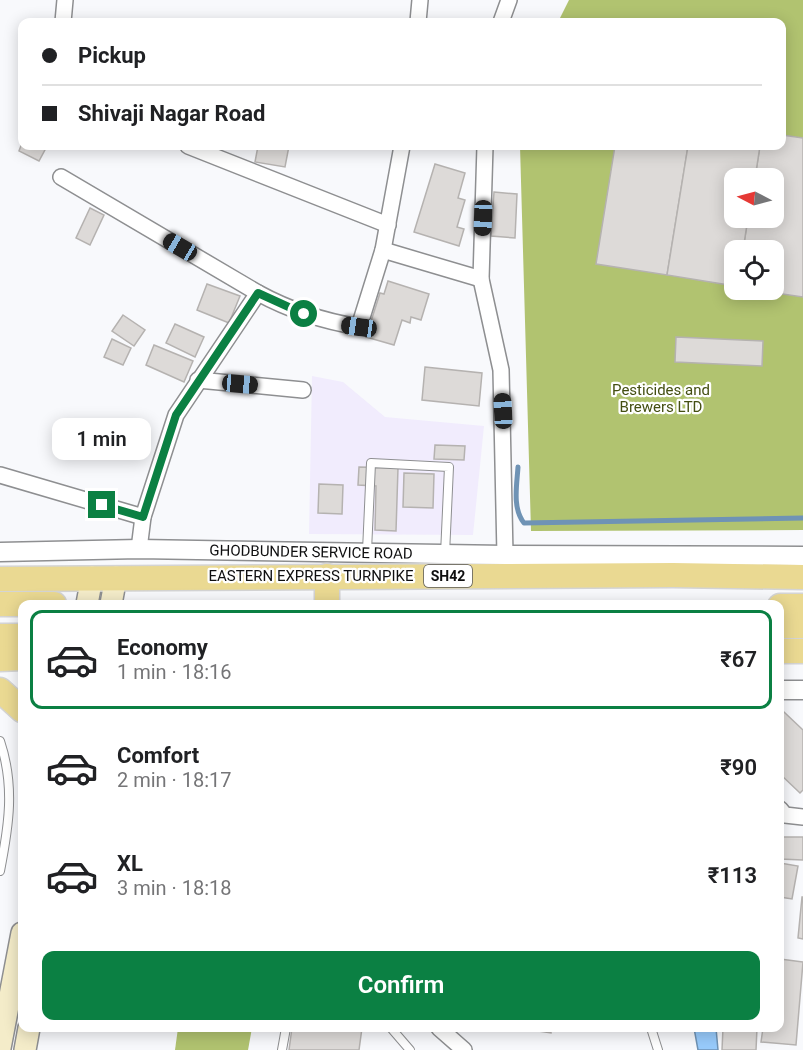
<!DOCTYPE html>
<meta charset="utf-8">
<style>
:root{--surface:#fff;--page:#f6f6f6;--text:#202124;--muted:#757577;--line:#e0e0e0;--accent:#0b8043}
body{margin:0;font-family:Roboto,sans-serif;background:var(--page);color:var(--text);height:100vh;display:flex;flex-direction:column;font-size:22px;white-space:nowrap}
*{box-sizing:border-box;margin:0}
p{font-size:20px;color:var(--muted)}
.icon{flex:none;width:33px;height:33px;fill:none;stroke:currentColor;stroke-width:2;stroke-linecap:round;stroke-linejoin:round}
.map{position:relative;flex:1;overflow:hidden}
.panel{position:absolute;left:18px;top:600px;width:766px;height:432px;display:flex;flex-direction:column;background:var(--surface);border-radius:12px;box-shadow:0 3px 15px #0003}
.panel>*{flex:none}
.hud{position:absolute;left:18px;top:18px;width:768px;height:132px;border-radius:12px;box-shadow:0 3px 15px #0003;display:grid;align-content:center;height:132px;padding:0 24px;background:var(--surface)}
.needle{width:39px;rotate:276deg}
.fabs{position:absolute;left:724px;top:168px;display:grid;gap:12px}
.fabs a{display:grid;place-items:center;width:60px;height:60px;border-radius:12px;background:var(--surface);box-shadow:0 3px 15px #0003;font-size:30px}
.end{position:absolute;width:27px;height:27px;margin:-14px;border:8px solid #0b8043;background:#fff;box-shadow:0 0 0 3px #fff}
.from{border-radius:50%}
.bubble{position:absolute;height:42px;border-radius:12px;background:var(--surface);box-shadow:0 3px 15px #0003;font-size:20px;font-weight:600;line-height:42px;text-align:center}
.car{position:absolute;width:18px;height:36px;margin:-18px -9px;border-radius:8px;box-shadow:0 0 4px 2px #0007;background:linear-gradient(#222 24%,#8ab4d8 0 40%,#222 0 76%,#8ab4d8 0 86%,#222 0)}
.hud b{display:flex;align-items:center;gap:21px;height:57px;font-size:22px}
.hud b+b{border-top:2px solid var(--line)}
.hud i{width:15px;height:15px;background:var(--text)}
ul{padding:10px 0 0;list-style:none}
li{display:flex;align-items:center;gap:18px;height:99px;margin:0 12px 9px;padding:0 12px;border:3px solid transparent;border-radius:12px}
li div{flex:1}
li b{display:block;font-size:22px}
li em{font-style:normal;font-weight:600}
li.on{border-color:var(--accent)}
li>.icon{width:54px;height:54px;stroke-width:1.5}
.primary-button{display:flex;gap:12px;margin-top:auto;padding:12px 24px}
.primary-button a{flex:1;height:69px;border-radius:12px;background:var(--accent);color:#fff;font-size:24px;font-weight:600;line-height:69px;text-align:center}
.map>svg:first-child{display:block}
</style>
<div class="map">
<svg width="803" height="1050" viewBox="0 0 803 1050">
<rect width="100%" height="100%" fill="#f8f9fc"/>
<path fill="#f1ecfd" d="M312,376L343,382L385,417L484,426L473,535L309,534Z"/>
<g fill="#b1c370" fill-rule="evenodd">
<path d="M569,0H803V530L531,531L520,146H782V22H558ZM735,178H774V218H735ZM735,250H774V290H735Z"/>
<path d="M178,1028H252L248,1050H175Z"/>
</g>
<path fill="#98cbfc" stroke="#6f93b5" stroke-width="1.5" d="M694,1028H716L718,1050H698Z"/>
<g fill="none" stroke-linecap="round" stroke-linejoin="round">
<path stroke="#6f93b5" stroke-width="5" d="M518,467C517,484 512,508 524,523L803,518"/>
</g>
<g fill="#dddad8" stroke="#b5b2b0" stroke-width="1.5">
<path d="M782,135L803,138V297L756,290H774V250H743L748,218H774V178H755L760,146H782Z"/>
<path d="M22,143L47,146L39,161L19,151Z"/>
<path d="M258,146H289L285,167L255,162Z"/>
<path d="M615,146H688L667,275L596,264Z"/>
<path d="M688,146H760L755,178H735V218H748L743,250H735V286L667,275Z"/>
<path d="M435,164L465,173L458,198L465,200L457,227L464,229L459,246L414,232Z"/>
<path d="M494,192L517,194L515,238L491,236Z"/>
<path d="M90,208L104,215L90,245L76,238Z"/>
<path d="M388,281L429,294L421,320L411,317L410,323L402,320L394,345L366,337L380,293L384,294Z"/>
<path d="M207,284L240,296L229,323L197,310Z"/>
<path d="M123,315L145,330L134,346L112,331Z"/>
<path d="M175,324L204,337L195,357L166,343Z"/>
<path d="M676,337L763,341L762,366L675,362Z"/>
<path d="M112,339L131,348L123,365L104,357Z"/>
<path d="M154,345L193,361L184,382L146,365Z"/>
<path d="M425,367L482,373L479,406L422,400Z"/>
<path d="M435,445L465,446L464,460L434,459Z"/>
<path d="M359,467L398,468L396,531L375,530L376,486L358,485Z"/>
<path d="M404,473L434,474L433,508L403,507Z"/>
<path d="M319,484L343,485L342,514L318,513Z"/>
<path d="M784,712L803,730V790L800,793L780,774V717Z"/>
<path d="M780,837H803V860L780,859Z"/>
<path d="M780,863L798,866L792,899L780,897Z"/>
<path d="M802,897H803V939L798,938Z"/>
<path d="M780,959L803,962L796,1045L761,1042L763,1028H780Z"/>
<path d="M292,1028H362L359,1050H289Z"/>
<path d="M518,1028H551V1033Z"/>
<path d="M723,1028H757L756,1050H722Z"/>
</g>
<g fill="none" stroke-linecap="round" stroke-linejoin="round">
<defs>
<g id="service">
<path d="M367,551L371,463L449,467L445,554"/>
<path d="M0,741C15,786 9,825 0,871"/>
<path d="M391,1028L410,1050"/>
<path d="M651,1028L658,1050"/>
<path d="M282,1050L286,1028"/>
</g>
<g id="minor">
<path d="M63,22L65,0"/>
<path d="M418,22L420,0"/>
<path d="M501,22L509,0"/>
<path d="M188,146L388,225"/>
<path d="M485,146L481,279L501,370L505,555"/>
<path d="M61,177L258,293"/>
<path d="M383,250L481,279"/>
<path d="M198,380L303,390"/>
<path d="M0,475L143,517"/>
<path d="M139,549L143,517L176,415L258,293C291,311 322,321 359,327L383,250L402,146"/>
<path d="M780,809L785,815L803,817"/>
<path d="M439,1028L464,1050"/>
</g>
<g id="tertiary">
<path d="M0,552L139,549L505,555L803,556"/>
<path d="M780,690H803"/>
</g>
<g id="secondary">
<path d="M87,604L92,577"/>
<path d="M111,604L116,577"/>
<path d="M0,1048L22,933"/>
<path d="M25,1050L29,1028"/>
</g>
<g id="primary">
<path d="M0,579L673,575L803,577"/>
<path d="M0,604H54"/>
<path d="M327,604V576"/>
<path d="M780,606H803"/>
<path d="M780,626H803"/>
<path d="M0,636H22"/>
<path d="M780,651H803"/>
<path d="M0,659L22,658"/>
<path d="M0,690L22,710"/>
</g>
</defs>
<use href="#service" stroke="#8e8f91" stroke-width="10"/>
<use href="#minor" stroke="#8e8f91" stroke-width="18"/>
<use href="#tertiary" stroke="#8e8f91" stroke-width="21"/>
<use href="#secondary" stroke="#8e8f91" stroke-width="24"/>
<use href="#primary" stroke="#d4d4d4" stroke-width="27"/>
<use href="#service" stroke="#fff" stroke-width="8"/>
<use href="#minor" stroke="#fff" stroke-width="15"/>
<use href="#tertiary" stroke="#fff" stroke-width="18"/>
<use href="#secondary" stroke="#f4ecc9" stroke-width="21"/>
<use href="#primary" stroke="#ead992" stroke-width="24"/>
</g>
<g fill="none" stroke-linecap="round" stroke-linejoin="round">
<path stroke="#0b8043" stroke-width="8" d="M102,505L143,517L176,415L258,293L304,314"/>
</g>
<g text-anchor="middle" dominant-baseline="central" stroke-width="4.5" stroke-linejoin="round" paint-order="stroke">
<rect fill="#fff" stroke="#575758" stroke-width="1.5" x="424" y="565" width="48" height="22" rx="4.5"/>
<g font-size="14" font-weight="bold" fill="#0f0f10">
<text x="448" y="576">SH42</text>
</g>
<g font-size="15" fill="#444f12" stroke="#fff">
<text x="661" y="390">Pesticides and<tspan x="661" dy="17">Brewers LTD</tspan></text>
</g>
<g font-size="15" fill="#0f0f10" stroke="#fff">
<text transform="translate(311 552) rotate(1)">GHODBUNDER SERVICE ROAD</text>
<text x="311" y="576">EASTERN EXPRESS TURNPIKE</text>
</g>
</g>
</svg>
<div class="fabs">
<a><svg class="needle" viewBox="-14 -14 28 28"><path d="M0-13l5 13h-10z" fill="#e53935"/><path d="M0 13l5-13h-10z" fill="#757577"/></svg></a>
<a><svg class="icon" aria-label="locate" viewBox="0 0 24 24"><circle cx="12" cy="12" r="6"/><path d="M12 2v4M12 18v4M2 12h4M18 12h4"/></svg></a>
</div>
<i class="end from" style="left:304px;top:314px"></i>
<i class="end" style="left:102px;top:505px"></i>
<div class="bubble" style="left:52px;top:418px;width:99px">1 min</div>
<i class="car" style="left:483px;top:218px;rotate:182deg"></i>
<i class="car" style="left:180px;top:247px;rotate:300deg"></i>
<i class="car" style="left:359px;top:327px;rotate:278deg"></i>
<i class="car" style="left:240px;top:384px;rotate:95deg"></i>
<i class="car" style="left:503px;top:411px;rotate:357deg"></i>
<div class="hud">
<b><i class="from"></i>Pickup</b>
<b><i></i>Shivaji Nagar Road</b>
</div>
<section class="panel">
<ul>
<li class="on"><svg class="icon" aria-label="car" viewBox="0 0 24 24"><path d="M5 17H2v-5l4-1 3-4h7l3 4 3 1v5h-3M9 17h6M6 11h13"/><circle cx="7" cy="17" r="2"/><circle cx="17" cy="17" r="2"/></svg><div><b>Economy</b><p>1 min · 18:16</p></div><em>₹67</em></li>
<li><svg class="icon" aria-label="car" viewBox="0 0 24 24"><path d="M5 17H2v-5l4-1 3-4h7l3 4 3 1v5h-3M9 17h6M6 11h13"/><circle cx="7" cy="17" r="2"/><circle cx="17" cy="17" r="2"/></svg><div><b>Comfort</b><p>2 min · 18:17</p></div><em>₹90</em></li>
<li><svg class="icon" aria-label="car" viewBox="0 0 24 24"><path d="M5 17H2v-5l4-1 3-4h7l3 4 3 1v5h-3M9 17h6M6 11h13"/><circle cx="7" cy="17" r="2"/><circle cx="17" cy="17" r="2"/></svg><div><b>XL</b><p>3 min · 18:18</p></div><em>₹113</em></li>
</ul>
<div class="primary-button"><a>Confirm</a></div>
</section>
</div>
